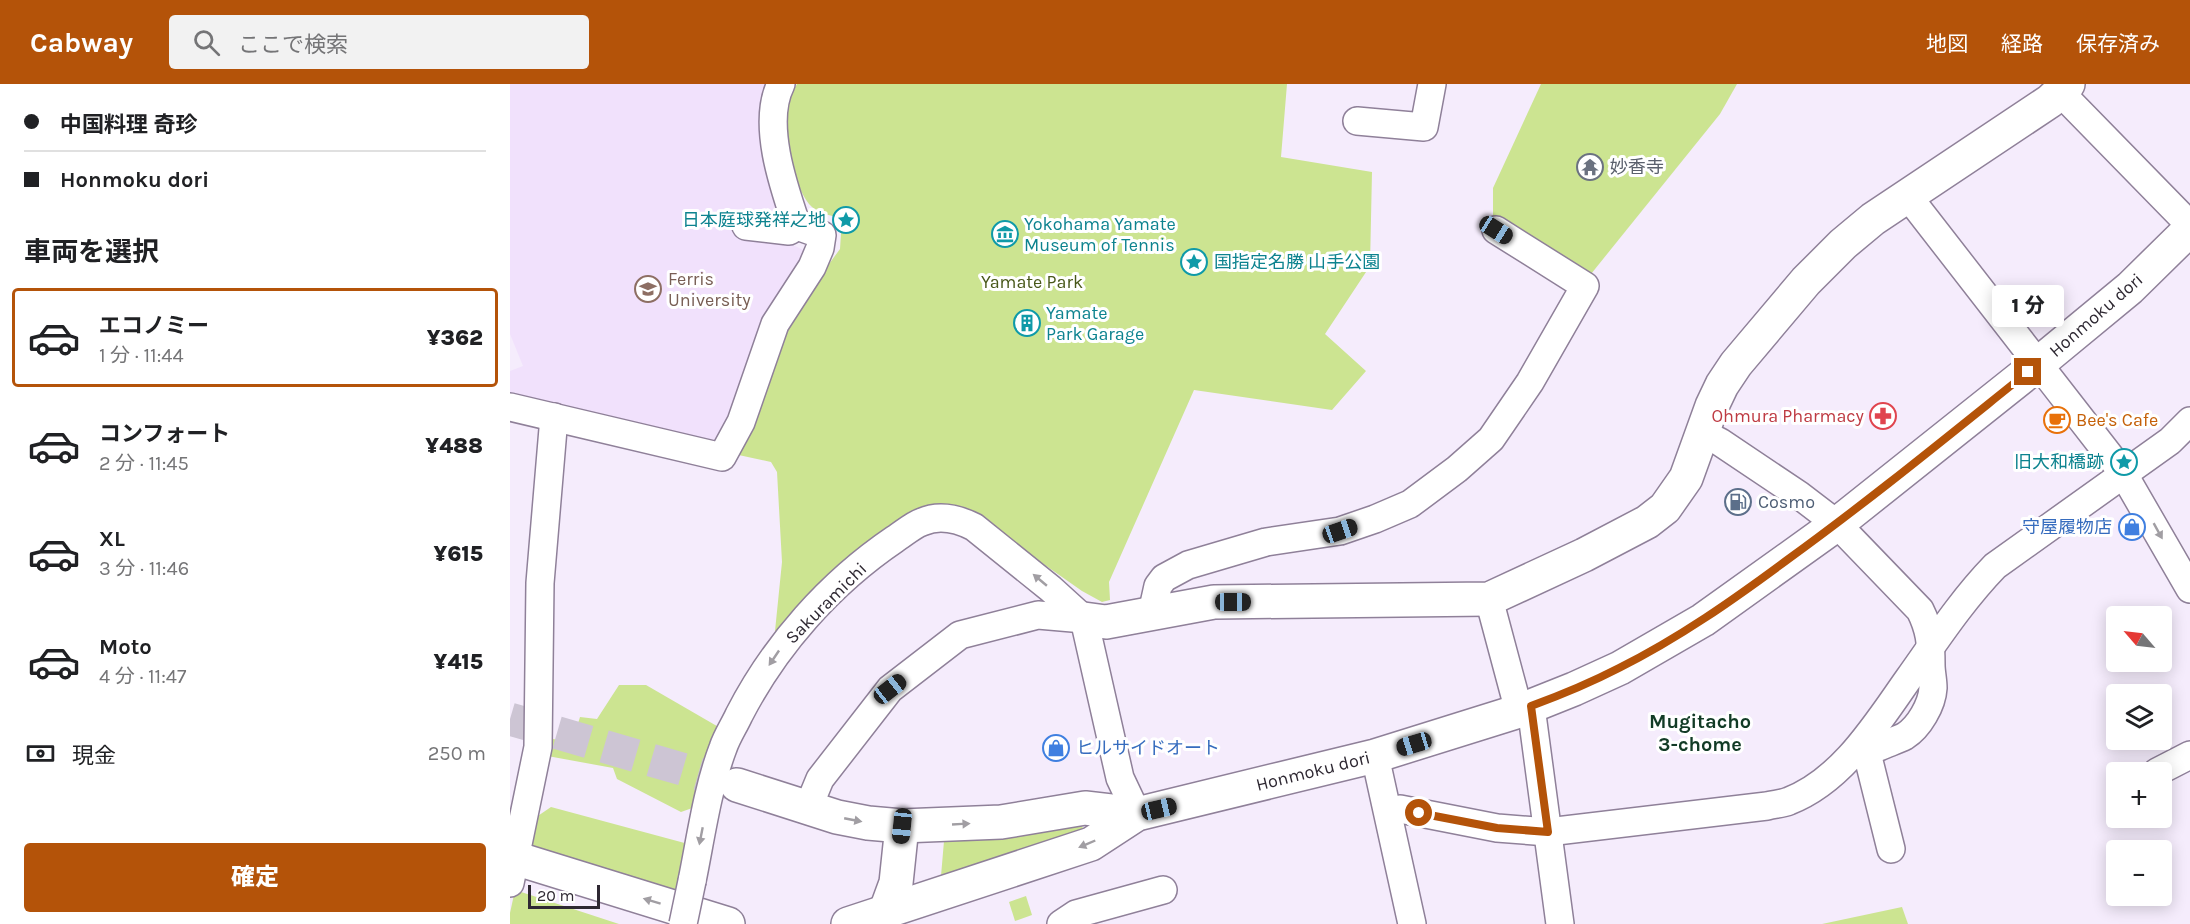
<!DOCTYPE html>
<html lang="ja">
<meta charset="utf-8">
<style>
:root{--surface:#fff;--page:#f2f2f2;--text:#202124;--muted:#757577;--line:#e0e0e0;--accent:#b45309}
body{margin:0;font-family:Karla,"Noto Sans JP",sans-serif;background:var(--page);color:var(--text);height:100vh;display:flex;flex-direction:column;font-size:22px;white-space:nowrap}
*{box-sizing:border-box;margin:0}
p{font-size:20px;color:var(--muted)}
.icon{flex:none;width:33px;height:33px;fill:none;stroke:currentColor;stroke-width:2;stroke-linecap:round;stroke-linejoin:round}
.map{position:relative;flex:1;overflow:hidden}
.drawer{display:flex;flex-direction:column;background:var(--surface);width:510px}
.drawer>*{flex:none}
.guide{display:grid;align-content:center;height:132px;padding:0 24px;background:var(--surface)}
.needle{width:39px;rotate:298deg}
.controls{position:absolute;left:1596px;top:522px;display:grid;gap:12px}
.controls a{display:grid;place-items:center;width:66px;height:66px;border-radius:6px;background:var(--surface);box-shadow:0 3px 15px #0003;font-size:30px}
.scale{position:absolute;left:18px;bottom:15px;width:72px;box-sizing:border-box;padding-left:6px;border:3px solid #2e2832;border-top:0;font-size:16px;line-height:21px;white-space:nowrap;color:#2e2832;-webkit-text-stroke:4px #fff;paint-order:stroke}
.end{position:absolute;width:27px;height:27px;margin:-14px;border:8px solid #b45309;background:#fff;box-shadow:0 0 0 3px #fff}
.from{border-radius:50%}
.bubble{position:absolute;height:42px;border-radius:6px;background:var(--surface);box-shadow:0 3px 15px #0003;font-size:20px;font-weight:800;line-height:42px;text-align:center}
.car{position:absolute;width:18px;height:36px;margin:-18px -9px;border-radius:8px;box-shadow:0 0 4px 2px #0007;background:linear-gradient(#222 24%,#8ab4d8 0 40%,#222 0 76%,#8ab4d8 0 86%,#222 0)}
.guide b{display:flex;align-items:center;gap:21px;height:57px;font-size:22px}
.guide b+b{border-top:2px solid var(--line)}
.guide i{width:15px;height:15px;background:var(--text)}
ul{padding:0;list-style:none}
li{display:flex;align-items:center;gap:18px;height:99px;margin:0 12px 9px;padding:0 12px;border:3px solid transparent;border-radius:6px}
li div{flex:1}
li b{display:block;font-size:22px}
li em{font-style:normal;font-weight:800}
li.on{border-color:var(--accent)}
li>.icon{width:54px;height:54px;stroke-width:1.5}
h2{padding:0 24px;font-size:27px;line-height:72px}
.pay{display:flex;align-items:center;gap:15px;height:66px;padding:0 24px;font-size:22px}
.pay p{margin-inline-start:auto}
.action{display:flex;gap:12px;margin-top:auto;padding:12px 24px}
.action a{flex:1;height:69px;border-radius:6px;background:var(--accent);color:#fff;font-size:24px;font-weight:800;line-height:69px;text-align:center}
header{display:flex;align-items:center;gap:36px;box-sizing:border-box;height:84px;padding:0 30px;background:var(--accent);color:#fff}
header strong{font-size:28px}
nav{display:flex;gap:33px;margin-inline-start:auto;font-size:21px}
.search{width:420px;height:54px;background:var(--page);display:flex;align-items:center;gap:15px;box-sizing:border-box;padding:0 21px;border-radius:6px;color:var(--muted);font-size:22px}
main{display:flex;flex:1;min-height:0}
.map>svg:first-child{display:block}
</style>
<header>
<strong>Cabway</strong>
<div class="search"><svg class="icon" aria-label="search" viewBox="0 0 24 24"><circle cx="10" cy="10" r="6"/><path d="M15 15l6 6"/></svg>ここで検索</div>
<nav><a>地図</a><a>経路</a><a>保存済み</a></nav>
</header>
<main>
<section class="drawer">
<div class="guide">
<b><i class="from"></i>中国料理 奇珍</b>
<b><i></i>Honmoku dori</b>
</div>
<h2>車両を選択</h2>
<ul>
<li class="on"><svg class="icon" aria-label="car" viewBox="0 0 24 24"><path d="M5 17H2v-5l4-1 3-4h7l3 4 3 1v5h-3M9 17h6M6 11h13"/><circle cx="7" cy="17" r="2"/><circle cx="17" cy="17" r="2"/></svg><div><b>エコノミー</b><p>1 分 · 11:44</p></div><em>¥362</em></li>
<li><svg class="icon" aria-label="car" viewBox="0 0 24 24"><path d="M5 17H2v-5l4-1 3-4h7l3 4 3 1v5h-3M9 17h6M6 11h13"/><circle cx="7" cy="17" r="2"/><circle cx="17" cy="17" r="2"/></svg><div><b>コンフォート</b><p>2 分 · 11:45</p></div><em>¥488</em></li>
<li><svg class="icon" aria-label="car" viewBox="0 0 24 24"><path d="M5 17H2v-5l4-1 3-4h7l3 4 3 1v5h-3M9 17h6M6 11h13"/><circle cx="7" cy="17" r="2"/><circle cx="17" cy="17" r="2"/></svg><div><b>XL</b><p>3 分 · 11:46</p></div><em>¥615</em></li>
<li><svg class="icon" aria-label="car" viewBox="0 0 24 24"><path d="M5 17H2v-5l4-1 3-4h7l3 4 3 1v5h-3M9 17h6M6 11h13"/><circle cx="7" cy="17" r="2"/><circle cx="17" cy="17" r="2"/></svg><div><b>Moto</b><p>4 分 · 11:47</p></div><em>¥415</em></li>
</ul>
<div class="pay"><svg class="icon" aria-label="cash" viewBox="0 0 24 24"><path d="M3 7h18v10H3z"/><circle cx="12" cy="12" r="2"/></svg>現金<p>250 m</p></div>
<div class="action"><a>確定</a></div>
</section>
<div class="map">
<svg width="1680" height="840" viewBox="0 0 1680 840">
<rect width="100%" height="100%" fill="#f5ecfc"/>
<path fill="#f1e1fc" d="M0,0H257L251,14L258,86L270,131L263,135L279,159L297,168L228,322L205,363L0,316V287L13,282L0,250Z"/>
<g fill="#cce491">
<path d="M287,0H777L771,73L862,88L860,182L815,250L856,287L822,326L684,306L599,498L600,516L592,518L572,507L479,442L443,422L269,549L265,547L272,478L267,388L261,378L224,370L273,251L305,199L330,165L332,134C322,132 311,130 302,123C282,104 273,44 279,17C280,11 284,5 287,0Z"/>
<path d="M1031,0H1227L1210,30L1081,190L983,139V104Z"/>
<path d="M109,601H136L212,645L188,722L171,728L107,695L103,684L32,671L34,653L62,659L70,633L87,635Z"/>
<path d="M41,723L182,761L171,809L14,762L19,738Z"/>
<path d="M568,740L573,743L570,748L431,792L434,757L531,748Z"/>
<path d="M5,806L109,840H0V829Z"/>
<path d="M516,812L522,831L505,837L499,818Z"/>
<path d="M1392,823L1398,840H1312Z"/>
</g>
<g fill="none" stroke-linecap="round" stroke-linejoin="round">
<path stroke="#cdc5d4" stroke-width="33" stroke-dasharray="33 16" stroke-linecap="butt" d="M0,635L227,701"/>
<defs>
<g id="minor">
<path d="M1550,8L1680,141"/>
<path d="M847,37L914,43L922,0"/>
<path d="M1397,111L1613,389L1680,505"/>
<path d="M236,142L279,147L287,142"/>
<path d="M0,323L212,373L231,338L265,240L302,183L310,164L312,151L287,142C274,104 251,39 271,0"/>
<path d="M1192,349L1210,358L1289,411L1327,440L1410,526C1420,546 1421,559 1421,581C1421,588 1423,596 1423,604C1422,621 1409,643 1395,652C1387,656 1378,659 1369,663L1354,657"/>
<path d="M979,515L1009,627"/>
<path d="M642,529L648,502L654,494L678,481L756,458L830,447L865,435L900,420L947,385L981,355L1020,298L1075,202L986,146"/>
<path d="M574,535L610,694L627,730"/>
<path d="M1021,623L1050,840"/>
<path d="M1354,657L1381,765"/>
<path d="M865,672L902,840"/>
<path d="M1647,688L1680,671"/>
<path d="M298,724L310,695L380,605L450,551L528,531L574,535"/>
<path d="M890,725L987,744L1038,748L1257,722C1264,720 1272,720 1279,717C1333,696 1367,639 1399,594C1426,556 1452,516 1485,482L1660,357L1680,337"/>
<path d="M182,797C191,753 197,706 213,664C217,652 224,642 229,631C265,561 320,499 385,455C393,450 403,441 412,438C430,430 448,435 464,443L541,505L574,535"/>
<path d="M0,799L28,663L30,499L44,333"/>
<path d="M551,840L566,830L653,806"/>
</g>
<g id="tertiary">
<path d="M574,535L596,538L704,518L979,515L1074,471L1137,438L1155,424L1176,394L1202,322L1212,301L1226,280L1296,197L1333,160L1363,135L1540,17L1558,0"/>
<path d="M227,701L327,733L358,739L392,742L491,738L575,724L627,730"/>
<path d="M11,776L218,840"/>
<path d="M338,840L581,760L627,730L865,672L1009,627L1064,605L1110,584L1193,536L1327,440L1528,280L1620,204L1680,145"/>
<path d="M371,840L386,799L392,742"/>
</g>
</defs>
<use href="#minor" stroke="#8f8099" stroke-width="30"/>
<use href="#tertiary" stroke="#8f8099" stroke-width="36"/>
<use href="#minor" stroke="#fff" stroke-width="27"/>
<use href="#tertiary" stroke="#fff" stroke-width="33"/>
<defs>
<path id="minor-bridge" d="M173,840L182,797"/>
</defs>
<use href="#minor-bridge" stroke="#8f8099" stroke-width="30" stroke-linecap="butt"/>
<use href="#minor-bridge" stroke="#fff" stroke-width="27"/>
</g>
<defs><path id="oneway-solid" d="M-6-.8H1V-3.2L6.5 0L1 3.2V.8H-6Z" transform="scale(1.5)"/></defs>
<g fill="#a19ea3">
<use href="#oneway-solid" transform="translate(1648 447) rotate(61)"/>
<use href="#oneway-solid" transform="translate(530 496) rotate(-140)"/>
<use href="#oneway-solid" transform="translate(264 574) rotate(124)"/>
<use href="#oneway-solid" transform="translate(343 736) rotate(11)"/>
<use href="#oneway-solid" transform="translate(451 740) rotate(-3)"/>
<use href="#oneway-solid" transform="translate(191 752) rotate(101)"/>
<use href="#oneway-solid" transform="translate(577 760) rotate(157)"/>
<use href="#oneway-solid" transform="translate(142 817) rotate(-163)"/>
</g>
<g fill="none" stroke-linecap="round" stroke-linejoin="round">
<path stroke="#b45309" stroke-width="8" d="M909,729L987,744L1038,748L1021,622C1051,611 1080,599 1109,584C1169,554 1223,516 1277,476C1360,416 1438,352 1518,288"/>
</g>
<defs>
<symbol id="temple-ring" viewBox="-11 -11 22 22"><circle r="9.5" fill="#fff" stroke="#6b7280" stroke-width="1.5"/><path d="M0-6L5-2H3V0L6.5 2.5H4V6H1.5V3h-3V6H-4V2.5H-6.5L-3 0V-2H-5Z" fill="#6b7280"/></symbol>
<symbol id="sight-ring" viewBox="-11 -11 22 22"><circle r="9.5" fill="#fff" stroke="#0f9aa8" stroke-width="1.5"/><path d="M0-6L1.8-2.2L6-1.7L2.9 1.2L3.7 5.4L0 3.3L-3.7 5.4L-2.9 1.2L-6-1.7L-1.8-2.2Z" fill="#0f9aa8"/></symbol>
<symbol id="museum-ring" viewBox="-11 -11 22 22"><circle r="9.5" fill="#fff" stroke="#0f9aa8" stroke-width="1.5"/><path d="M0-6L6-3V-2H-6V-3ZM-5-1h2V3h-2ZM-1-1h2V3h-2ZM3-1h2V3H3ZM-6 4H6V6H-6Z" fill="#0f9aa8"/></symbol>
<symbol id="university-ring" viewBox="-11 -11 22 22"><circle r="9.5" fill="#fff" stroke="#8d6e63" stroke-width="1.5"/><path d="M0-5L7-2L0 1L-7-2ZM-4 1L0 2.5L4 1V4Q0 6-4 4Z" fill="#8d6e63"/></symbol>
<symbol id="building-ring" viewBox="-11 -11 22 22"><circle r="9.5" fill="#fff" stroke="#0f9aa8" stroke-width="1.5"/><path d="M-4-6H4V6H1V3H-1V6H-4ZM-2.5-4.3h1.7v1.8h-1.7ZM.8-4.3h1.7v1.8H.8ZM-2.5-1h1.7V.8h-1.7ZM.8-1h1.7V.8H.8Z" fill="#0f9aa8"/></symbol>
<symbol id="pharmacy-ring" viewBox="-11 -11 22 22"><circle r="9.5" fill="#fff" stroke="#e0444e" stroke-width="1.5"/><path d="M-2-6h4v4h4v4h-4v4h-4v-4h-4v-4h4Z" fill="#e0444e"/></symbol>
<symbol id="cafe-ring" viewBox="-11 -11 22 22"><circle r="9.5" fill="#fff" stroke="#e8710a" stroke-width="1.5"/><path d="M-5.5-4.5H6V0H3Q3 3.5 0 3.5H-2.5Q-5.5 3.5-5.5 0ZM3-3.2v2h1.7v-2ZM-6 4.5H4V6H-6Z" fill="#e8710a"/></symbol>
<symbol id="fuel-ring" viewBox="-11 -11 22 22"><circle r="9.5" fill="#fff" stroke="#5c6f8a" stroke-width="1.5"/><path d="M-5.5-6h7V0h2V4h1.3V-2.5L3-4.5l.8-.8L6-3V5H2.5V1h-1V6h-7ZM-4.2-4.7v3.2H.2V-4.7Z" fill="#5c6f8a"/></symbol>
<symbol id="shop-ring" viewBox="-11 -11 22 22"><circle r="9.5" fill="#fff" stroke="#3f7fe0" stroke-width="1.5"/><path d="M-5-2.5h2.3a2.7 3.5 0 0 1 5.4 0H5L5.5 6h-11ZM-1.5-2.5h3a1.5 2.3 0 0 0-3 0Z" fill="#3f7fe0"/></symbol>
</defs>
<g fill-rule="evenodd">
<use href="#temple-ring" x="1065" y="68" width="30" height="30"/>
<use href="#sight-ring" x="321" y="121" width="30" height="30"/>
<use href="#museum-ring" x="480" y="135" width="30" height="30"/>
<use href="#sight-ring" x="669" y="163" width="30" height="30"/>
<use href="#university-ring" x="123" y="190" width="30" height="30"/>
<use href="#building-ring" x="502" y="224" width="30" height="30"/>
<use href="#pharmacy-ring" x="1358" y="317" width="30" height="30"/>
<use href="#cafe-ring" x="1532" y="321" width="30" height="30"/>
<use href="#sight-ring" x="1599" y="363" width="30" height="30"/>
<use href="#fuel-ring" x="1213" y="403" width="30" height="30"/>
<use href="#shop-ring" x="1607" y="428" width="30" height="30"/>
<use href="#shop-ring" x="531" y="649" width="30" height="30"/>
</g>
<g text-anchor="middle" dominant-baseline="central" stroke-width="6" stroke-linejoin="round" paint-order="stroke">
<g font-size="18" fill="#5b616d" stroke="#fff" text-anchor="start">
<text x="1100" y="83">妙香寺</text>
</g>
<g font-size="18" fill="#0d838f" stroke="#fff" text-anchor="start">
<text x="316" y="136" text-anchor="end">日本庭球発祥之地</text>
<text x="514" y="140">Yokohama Yamate<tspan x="514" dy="21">Museum of Tennis</tspan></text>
<text x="704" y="178">国指定名勝 山手公園</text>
<text x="536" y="229">Yamate<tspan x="536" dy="21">Park Garage</tspan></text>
<text x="1594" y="378" text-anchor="end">旧大和橋跡</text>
</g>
<g font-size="18" fill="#785e54" stroke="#fff" text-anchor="start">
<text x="158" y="195">Ferris<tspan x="158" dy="21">University</tspan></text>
</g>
<g font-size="18" fill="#48581a" stroke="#fff">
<text x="522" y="198">Yamate Park</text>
</g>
<g font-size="18" fill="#2e2832" stroke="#fff">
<text transform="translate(1586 231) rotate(-41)">Honmoku dori</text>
<text transform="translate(316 519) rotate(-45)">Sakuramichi</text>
<text transform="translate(803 687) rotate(-14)">Honmoku dori</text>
</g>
<g font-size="18" fill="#be3a42" stroke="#fff" text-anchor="end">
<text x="1354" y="332">Ohmura Pharmacy</text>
</g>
<g font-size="18" fill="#c56008" stroke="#fff" text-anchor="start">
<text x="1566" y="336">Bee's Cafe</text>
</g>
<g font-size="18" fill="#4e5e75" stroke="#fff" text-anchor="start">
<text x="1248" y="418">Cosmo</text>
</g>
<g font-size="18" fill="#366cbe" stroke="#fff" text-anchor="end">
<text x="1602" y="443">守屋履物店</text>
<text x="566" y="664" text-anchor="start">ヒルサイドオート</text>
</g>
<g font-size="20" font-weight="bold" fill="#123b26" stroke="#fff">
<text x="1190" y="637">Mugitacho<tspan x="1190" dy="23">3-chome</tspan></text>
</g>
</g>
</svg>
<div class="controls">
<a><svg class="needle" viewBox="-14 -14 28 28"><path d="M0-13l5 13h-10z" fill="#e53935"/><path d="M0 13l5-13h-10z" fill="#757577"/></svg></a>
<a><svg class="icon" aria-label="layers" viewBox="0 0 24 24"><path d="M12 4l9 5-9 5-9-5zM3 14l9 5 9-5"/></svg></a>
<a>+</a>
<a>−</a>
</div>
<div class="scale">20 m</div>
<i class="end from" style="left:909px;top:729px"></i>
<i class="end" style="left:1518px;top:288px"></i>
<div class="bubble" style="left:1482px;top:201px;width:72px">1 分</div>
<i class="car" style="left:986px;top:146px;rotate:122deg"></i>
<i class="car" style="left:830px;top:447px;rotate:71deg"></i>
<i class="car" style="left:723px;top:518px;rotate:90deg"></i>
<i class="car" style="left:380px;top:605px;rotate:52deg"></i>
<i class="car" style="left:904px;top:660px;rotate:253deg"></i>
<i class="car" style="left:649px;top:725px;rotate:77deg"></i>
<i class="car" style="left:392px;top:742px;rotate:186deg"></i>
</div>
</main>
